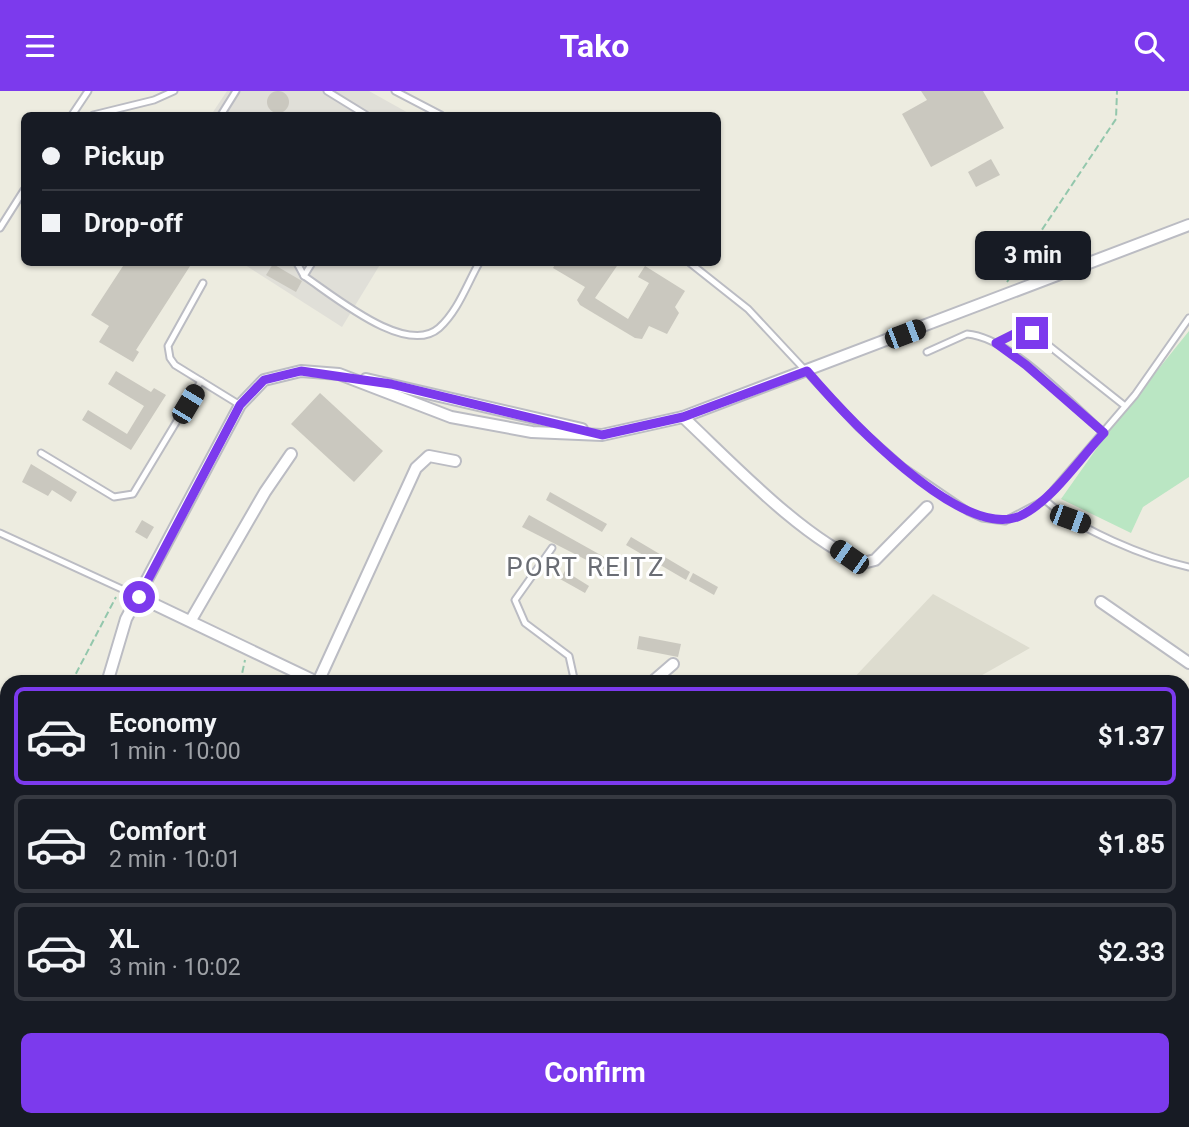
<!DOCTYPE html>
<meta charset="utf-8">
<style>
:root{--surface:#171b24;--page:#20242c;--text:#f1f3f6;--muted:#9ea1a6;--line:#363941;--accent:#7c3aed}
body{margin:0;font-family:Roboto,sans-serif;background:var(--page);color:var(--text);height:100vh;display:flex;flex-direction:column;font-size:26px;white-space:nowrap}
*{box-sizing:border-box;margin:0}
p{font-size:23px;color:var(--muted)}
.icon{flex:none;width:38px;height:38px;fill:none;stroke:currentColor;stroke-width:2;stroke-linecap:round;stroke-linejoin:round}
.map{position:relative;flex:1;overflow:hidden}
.drawer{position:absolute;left:0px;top:584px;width:1190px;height:452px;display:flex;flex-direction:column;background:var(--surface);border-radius:21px 21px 0 0;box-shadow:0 2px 5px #0004}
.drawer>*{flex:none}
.hud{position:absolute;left:21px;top:21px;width:700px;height:154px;border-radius:10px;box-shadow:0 2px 5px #0004;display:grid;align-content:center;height:154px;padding:0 21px;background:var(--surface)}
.end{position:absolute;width:32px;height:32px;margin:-16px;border:9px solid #7c3aed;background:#fff;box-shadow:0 0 0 4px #fff}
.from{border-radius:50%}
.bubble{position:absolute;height:49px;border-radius:10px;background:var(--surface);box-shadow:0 2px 5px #0004;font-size:23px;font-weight:700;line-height:49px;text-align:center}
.car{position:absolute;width:21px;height:42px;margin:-21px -10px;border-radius:9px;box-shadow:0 0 5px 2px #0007;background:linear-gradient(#222 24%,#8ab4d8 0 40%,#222 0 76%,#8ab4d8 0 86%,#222 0)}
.hud b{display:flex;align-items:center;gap:24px;height:66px;font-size:26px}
.hud b+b{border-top:2px solid var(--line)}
.hud i{width:18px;height:18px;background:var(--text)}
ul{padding:12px 0 0;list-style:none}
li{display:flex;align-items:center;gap:21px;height:98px;margin:0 14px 10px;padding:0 7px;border:4px solid var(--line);border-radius:10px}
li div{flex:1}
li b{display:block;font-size:26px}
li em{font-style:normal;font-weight:700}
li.current{border-color:var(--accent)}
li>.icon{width:63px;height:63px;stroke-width:1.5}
.cta{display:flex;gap:14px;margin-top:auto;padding:14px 21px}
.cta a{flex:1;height:80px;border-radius:10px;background:var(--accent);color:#fff;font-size:28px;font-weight:700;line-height:80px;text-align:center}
header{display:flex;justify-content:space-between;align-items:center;height:91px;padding:0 21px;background:var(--accent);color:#fff;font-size:32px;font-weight:700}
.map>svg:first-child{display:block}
</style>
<header><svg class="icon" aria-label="menu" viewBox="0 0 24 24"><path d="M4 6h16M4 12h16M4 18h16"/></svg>Tako<svg class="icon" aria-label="search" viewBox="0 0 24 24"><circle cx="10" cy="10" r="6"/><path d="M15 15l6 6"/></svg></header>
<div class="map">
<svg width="1189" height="1036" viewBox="0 0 1189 1036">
<rect width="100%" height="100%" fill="#edece0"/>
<g fill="#e0dfd8">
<path d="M227,0H369L412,24H211Z"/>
<path d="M242,172H381L342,236Z"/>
</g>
<g fill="#dddccf">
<path d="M933,503L1030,557L970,591H850Z"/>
<path d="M670,1029H952L953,1036H667Z"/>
</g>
<path fill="#bae6c3" d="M1189,240V386L1143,416L1131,442L1061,408L1111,337Z"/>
<g fill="#cac8bf">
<circle cx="278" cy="11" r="11"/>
<path d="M921,0H983L1004,37L931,76L902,23L927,9Z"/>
<path d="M991,68L1000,84L976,96L968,81Z"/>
<path d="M125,172H192L136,259L139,261L133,271L99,251L109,235L91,224Z"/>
<path d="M556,172H619L595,207L628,228L649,192L638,186L645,175L685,200L675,216L679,222L667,243L649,235L642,248L635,247L580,214L577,209L585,196L553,177Z"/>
<path d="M273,173L302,190L296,201L266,184Z"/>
<path d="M116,280L151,301L154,297L166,304L131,359L82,329L88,319L127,343L144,315L108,293Z"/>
<path d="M320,302L383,360L354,391L291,333Z"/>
<path d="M31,373L77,401L71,411L52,399L48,405L22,391Z"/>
<path d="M550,401L607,433L602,441L546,409Z"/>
<path d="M529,424L615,472L610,481L522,436Z"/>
<path d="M142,429L154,436L147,448L135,441Z"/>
<path d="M631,446L690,481L686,489L626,454Z"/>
<path d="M565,480L589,495L585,502L560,488Z"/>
<path d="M693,482L718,496L714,504L689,490Z"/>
<path d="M639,545L681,553L678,566L637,558Z"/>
</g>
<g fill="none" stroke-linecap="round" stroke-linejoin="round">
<defs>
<g id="service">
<path d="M327,0L366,24"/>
<path d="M395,0L441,24"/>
<path d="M72,24L88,0"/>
<path d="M93,24L154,9L174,0"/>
<path d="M221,24L236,0"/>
<path d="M0,137L24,99"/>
<path d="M297,172L304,185C333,204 406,266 439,237C458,220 467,193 479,172"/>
<path d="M690,172L748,218L859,337L903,376L969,421L982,427L1005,430L1045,409L1135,304L1189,227"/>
<path d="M304,185L312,172"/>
<path d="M203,192L168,255L170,267L175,274L240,314"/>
<path d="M996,252L1018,241L1033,242L1125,315"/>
<path d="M927,261L967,243C1012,247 1070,312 1104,342"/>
<path d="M41,362L114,406L133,403L201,290"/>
<path d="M1045,409C1077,438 1147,467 1189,476"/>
<path d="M0,442L137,505"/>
<path d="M552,457L515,509L525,532L569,565L575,592"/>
<path d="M0,883L7,886"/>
<path d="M719,1029L734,1036"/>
<path d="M840,1036L843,1029"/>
<path d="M1071,1036L1075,1029"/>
</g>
<g id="minor">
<path d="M366,288L582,338"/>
<path d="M683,326C731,371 803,448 863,472L875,469L927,416"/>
<path d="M139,506L319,592"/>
<path d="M1101,511L1189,572"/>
<path d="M191,529L265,401L291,363"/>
<path d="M318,591L416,377L429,365L455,370"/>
<path d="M107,592L126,528L240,314L264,289L301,280L339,283L451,326L532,341L602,344L683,326L1189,134"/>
<path d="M651,592L673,573"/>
<path d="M1183,783L1189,777"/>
<path d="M0,960L7,943"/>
<path d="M283,1029L300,1036"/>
</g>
<g id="secondary">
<path d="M0,914L7,916"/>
<path d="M0,968L7,971"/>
<path d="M0,986L7,989"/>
<path d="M1183,1001L1189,1004"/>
<path d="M1183,1026L1189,1029"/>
<path d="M99,1029L115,1036"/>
<path d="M144,1029L160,1036"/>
</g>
</defs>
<use href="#service" stroke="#bbbcc3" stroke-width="9"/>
<use href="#minor" stroke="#bbbcc3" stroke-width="14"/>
<use href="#secondary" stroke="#bbbdc5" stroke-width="18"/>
<g stroke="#93c7ac" stroke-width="2" stroke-dasharray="7 3.5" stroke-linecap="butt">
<path d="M1007,191L1116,28L1117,0"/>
<path d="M71,592L116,506"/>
<path d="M240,592L245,569"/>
<path d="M0,646L7,647"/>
<path d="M1183,983L1189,986"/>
<path d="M1136,1029L1149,1036"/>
</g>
<use href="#service" stroke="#fff" stroke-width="5"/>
<use href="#minor" stroke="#fff" stroke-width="10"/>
<use href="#secondary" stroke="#fff" stroke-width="14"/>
</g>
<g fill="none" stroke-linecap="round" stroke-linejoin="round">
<path stroke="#7c3aed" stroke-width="9" d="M139,506L240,314L264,289L301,280L391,293L602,344L683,326L807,280C843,322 961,451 1020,425C1052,410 1079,368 1104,342L1026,274L996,252L1018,241L1032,242"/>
</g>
<g text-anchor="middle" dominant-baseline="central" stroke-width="6" stroke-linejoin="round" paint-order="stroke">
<g font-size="26" letter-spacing="2" fill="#6a6d74" stroke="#fff">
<text x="586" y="476">PORT REITZ</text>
</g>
</g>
</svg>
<i class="end from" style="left:139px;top:506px"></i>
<i class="end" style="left:1032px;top:242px"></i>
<div class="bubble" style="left:975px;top:140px;width:116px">3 min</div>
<i class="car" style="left:905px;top:243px;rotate:69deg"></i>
<i class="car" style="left:188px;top:313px;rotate:31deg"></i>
<i class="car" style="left:1070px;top:428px;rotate:110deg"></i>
<i class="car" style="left:849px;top:466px;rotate:305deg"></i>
<div class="hud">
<b><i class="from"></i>Pickup</b>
<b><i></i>Drop-off</b>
</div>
<section class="drawer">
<ul>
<li class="current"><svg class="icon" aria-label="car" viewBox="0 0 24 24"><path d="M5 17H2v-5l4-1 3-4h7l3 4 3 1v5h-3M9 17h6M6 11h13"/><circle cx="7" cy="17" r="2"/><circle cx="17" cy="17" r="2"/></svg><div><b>Economy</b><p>1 min · 10:00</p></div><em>$1.37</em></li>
<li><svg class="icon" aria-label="car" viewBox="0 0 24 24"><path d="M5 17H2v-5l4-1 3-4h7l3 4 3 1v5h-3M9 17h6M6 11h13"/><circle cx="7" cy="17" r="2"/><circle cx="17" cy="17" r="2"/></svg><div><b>Comfort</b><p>2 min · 10:01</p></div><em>$1.85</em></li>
<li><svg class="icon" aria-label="car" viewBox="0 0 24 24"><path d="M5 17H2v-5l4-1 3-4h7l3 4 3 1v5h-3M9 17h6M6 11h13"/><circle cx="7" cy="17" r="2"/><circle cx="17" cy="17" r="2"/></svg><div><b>XL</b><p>3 min · 10:02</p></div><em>$2.33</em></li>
</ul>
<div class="cta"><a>Confirm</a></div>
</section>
</div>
